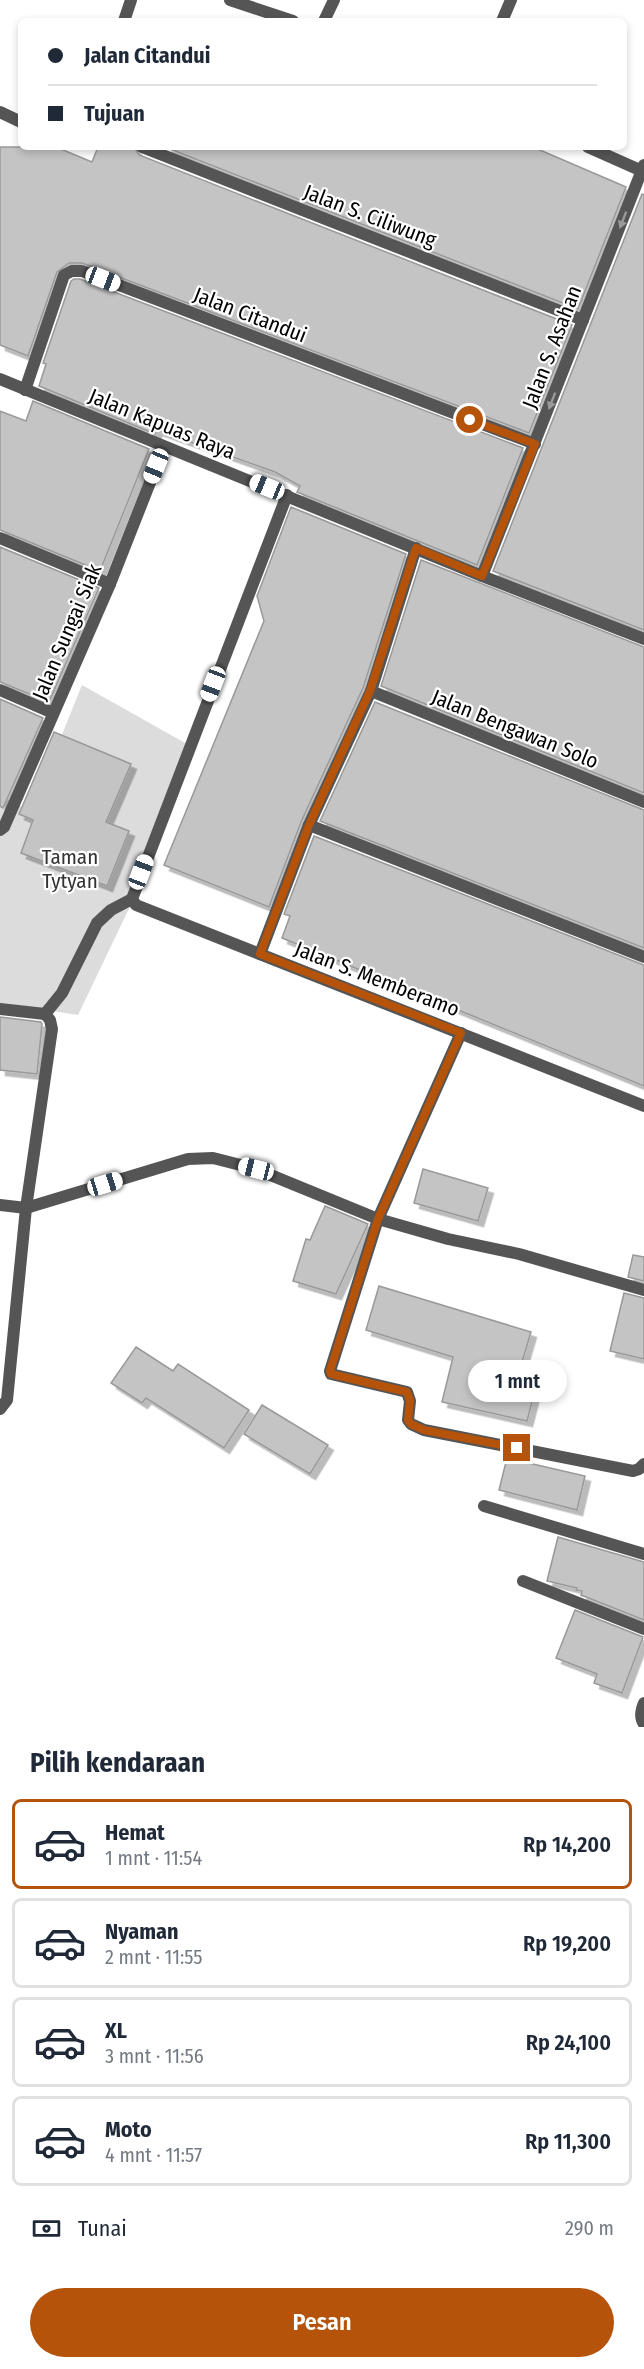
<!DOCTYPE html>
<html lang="id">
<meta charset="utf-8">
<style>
:root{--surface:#fff;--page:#f2f2f3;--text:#1f2937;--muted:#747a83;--line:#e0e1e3;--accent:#b45309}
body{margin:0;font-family:"Fira Sans Condensed",sans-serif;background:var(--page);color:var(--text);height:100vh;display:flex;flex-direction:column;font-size:22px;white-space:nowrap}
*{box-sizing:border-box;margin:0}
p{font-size:20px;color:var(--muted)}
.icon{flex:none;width:33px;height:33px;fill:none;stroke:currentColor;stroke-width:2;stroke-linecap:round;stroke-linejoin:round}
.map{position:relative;height:1727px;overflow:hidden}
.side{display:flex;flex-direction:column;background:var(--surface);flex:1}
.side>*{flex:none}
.banner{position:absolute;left:18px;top:18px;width:609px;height:132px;border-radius:9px;box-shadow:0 3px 9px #0003;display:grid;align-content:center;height:132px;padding:0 30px;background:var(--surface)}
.end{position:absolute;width:27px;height:27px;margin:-14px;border:8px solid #b45309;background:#fff;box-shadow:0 0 0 3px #fff}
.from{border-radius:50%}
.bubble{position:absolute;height:42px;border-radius:21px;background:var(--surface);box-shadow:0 3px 9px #0003;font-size:20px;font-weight:600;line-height:42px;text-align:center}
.car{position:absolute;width:18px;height:36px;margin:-18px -9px;border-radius:8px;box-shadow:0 0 4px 2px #0007;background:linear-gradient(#fff 24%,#345 0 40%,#fff 0 76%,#345 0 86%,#fff 0)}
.banner b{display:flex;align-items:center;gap:21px;height:57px;font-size:22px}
.banner b+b{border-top:2px solid var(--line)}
.banner i{width:15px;height:15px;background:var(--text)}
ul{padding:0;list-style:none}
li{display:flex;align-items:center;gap:18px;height:90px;margin:0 12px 9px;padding:0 18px;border:3px solid var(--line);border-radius:9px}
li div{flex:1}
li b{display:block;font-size:22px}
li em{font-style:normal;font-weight:600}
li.selected{border-color:var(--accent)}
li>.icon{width:54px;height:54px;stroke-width:1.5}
h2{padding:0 30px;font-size:27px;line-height:72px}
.pay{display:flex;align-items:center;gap:15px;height:66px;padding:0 30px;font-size:22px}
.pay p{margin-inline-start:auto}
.action{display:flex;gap:12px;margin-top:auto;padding:12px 30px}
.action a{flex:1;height:69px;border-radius:36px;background:var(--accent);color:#fff;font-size:24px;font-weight:600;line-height:69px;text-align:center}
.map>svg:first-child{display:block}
</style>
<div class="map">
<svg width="644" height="1727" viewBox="0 0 644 1727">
<defs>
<filter id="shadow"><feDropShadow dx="5.5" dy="5.5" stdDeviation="0" flood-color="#0004"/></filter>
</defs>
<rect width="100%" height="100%" fill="#fff"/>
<path fill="#dcdcdc" d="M82,685L194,748L147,871L78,1015L0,1003V796L31,811Z"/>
<g fill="#c4c4c4" stroke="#999" stroke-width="1.5" filter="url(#shadow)">
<path d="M0,147H56L92,162L98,147H134L139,155L572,325L529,433L82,263H69L57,272L28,356L0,345Z"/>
<path d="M165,147H533L626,187L578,309Z"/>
<path d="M642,194L644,195V630L493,571Z"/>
<path d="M74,279H80L523,448L477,565L297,492L300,486L275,472L157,430L155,434L39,386L46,364L43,363L71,281Z"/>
<path d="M33,401L149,449L100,571L0,530V411L26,421Z"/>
<path d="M291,507L406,554L363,688L301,822L269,907L164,865L264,621L257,596Z"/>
<path d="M0,547L99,588L49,702L0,682Z"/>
<path d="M421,560L644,647V793L381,686Z"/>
<path d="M0,699L43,718L3,808L0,806Z"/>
<path d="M375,702L644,810V948L320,821Z"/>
<path d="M54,732L131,764L106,822L129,831L107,886L21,853L33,820L19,814Z"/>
<path d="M314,836L644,965V1086L282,938L290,916L284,914Z"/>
<path d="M0,1017L41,1022L42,1024L37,1074L0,1070Z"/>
<path d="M423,1169L488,1188L478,1221L414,1203Z"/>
<path d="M325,1206L368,1224L336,1294L293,1281L306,1239L310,1240Z"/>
<path d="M633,1255L644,1257V1281L628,1277Z"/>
<path d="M379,1286L531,1332L516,1382L536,1386L527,1421L442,1402L453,1357L366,1330Z"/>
<path d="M624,1293L644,1298V1359L610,1351Z"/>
<path d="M136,1347L173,1371L178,1364L249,1410L224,1448L146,1398L142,1403L111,1383Z"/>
<path d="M262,1405L328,1445L310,1474L244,1434Z"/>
<path d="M507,1458L585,1476L577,1510L499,1490Z"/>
<path d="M558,1537L644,1562V1620L581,1595L582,1591L576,1590L577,1588L547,1581Z"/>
<path d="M575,1610L643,1637L622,1693L594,1683L597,1674L556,1658Z"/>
</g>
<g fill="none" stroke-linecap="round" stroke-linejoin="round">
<g stroke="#555" stroke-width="12">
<path d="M230,0L293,21"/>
<path d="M124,21L131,0"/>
<path d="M324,21L334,0"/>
<path d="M502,21L511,0"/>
<path d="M0,112L21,122"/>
<path d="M142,147L583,320"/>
<path d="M588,147L642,171"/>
<path d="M0,379L482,576L644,639"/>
<path d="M25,390L64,275L72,271H82L535,444"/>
<path d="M287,495L132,899L136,905L644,1106"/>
<path d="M0,538L110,584"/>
<path d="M482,576L644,165"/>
<path d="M0,690L53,713"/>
<path d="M371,691L644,802"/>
<path d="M309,825L644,957"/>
<path d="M0,830L4,827L110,584L164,447"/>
<path d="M260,954L309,825L371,691L416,548"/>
<path d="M0,1009L45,1014L50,1020L52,1029L26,1208L7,1400L0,1409"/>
<path d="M45,1014L62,993L97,923L111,910L132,899"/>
<path d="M461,1033L378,1219L330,1371L331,1374L407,1392L410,1401L408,1420L411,1424L424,1430L633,1471L639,1469L644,1464"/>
<path d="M0,1205L26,1208L188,1159L213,1158L256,1169L378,1219L448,1239L519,1254L644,1290"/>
<path d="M484,1506L644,1554"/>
<path d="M523,1581L644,1629"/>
<path d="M644,1703C641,1710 639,1717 644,1724"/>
</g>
</g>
<defs><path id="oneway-solid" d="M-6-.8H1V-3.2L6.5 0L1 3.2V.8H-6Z" transform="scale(1.5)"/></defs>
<g fill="#999">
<use href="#oneway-solid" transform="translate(623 220) rotate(111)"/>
<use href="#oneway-solid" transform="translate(552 401) rotate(111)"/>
</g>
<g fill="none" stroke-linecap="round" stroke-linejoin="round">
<path stroke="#b45309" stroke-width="8" d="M470,420L535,444L482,576L416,548L370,691L309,825L260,954L461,1033L378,1219L330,1371L331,1374L407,1392L410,1401L408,1420L411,1424L424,1430L517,1448"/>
</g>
<g text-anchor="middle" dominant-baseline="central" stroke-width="4.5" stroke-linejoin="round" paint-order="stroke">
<g font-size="21" fill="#000" stroke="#fff">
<text transform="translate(370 216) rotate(21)">Jalan S. Ciliwung</text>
<text transform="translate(250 315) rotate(21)">Jalan Citandui</text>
<text transform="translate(552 347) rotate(-69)">Jalan S. Asahan</text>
<text transform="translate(162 424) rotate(22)">Jalan Kapuas Raya</text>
<text transform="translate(67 632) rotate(-67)">Jalan Sungai Siak</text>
<text transform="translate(515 729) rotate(22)">Jalan Bengawan Solo</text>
<text transform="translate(377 979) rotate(21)">Jalan S. Memberamo</text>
</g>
<g font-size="21" fill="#333" stroke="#fff">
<text x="70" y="857">Taman<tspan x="70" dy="24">Tytyan</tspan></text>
</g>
</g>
</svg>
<i class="end from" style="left:470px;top:420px"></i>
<i class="end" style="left:517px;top:1448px"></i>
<div class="bubble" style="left:468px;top:1360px;width:99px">1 mnt</div>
<i class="car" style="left:103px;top:279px;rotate:111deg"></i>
<i class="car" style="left:156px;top:466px;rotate:202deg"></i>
<i class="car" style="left:267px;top:487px;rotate:292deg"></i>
<i class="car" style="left:213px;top:684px;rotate:201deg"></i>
<i class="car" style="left:141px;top:872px;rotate:21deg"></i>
<i class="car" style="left:256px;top:1169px;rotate:284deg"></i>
<i class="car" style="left:105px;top:1184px;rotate:73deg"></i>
<div class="banner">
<b><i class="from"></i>Jalan Citandui</b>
<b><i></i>Tujuan</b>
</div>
</div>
<section class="side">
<h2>Pilih kendaraan</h2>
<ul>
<li class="selected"><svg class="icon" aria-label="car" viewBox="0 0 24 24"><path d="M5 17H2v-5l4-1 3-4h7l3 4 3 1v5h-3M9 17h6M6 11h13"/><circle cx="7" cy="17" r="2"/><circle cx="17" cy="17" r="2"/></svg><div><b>Hemat</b><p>1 mnt · 11:54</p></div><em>Rp 14,200</em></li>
<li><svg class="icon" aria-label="car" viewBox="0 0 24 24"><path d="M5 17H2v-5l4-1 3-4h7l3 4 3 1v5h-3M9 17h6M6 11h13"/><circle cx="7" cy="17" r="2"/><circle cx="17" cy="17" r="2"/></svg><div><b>Nyaman</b><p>2 mnt · 11:55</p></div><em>Rp 19,200</em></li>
<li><svg class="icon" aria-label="car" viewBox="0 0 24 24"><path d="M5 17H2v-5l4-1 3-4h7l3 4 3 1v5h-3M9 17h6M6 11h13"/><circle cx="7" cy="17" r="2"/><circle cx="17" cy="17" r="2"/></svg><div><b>XL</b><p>3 mnt · 11:56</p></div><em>Rp 24,100</em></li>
<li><svg class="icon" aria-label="car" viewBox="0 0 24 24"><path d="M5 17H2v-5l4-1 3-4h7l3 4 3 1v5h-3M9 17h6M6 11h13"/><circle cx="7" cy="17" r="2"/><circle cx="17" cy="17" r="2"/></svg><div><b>Moto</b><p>4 mnt · 11:57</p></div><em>Rp 11,300</em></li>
</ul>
<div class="pay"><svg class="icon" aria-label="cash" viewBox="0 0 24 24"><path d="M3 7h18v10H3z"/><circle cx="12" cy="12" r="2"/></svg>Tunai<p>290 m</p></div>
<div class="action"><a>Pesan</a></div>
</section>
